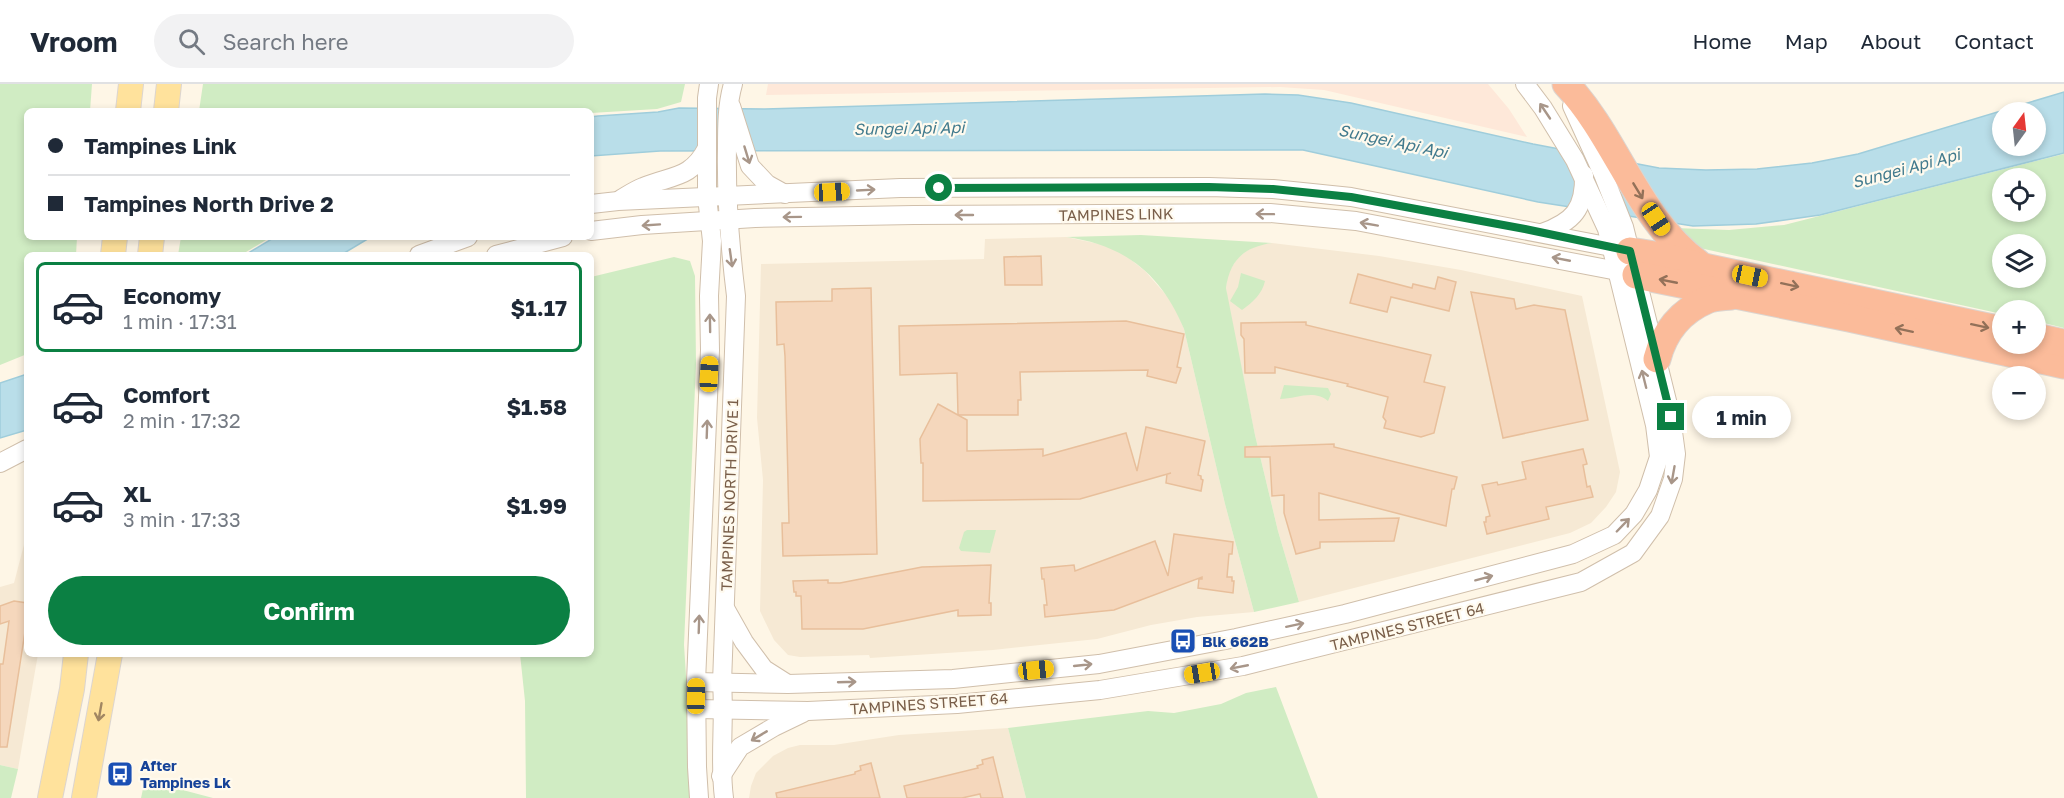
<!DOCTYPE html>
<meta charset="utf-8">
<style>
:root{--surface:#fff;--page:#f2f2f3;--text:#1f2937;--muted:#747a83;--line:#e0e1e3;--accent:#0b8043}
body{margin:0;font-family:"Golos Text",sans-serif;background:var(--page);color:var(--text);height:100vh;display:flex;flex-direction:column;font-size:22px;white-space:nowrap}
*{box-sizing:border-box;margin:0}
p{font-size:20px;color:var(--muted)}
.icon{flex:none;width:33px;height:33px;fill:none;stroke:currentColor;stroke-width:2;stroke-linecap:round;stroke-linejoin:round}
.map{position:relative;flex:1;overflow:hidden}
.details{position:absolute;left:24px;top:168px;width:570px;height:405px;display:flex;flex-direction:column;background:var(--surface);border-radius:9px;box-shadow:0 3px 9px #0003}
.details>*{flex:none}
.banner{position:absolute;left:24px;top:24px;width:570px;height:132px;border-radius:9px;box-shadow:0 3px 9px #0003;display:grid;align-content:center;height:132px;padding:0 24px;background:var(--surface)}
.needle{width:39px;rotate:15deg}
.fabs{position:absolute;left:1992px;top:18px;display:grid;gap:12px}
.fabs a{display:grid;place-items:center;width:54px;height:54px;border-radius:50%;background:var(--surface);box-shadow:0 3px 9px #0003;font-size:30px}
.end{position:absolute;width:27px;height:27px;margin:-14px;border:8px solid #0b8043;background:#fff;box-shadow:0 0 0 3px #fff}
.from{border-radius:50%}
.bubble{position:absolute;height:42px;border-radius:21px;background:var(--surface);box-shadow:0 3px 9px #0003;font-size:20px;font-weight:700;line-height:42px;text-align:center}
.car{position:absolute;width:18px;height:36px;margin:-18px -9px;border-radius:8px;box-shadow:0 0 4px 2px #0007;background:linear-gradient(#f5c518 24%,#345 0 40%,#f5c518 0 76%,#345 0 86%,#f5c518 0)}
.banner b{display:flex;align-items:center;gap:21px;height:57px;font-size:22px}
.banner b+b{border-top:2px solid var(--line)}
.banner i{width:15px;height:15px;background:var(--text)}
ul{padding:10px 0 0;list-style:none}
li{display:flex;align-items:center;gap:18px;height:90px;margin:0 12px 9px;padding:0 12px;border:3px solid transparent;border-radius:9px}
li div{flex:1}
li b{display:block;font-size:22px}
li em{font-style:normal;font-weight:700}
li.on{border-color:var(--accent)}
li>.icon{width:54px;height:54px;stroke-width:1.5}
.button{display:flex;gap:12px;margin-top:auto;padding:12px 24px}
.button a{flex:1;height:69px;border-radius:36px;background:var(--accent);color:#fff;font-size:24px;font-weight:700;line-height:69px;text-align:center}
header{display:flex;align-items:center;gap:36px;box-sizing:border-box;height:84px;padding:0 30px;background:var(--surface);border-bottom:2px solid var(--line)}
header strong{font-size:28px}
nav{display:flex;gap:33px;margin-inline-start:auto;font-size:21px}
.search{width:420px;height:54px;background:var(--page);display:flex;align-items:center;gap:15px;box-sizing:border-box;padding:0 21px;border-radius:33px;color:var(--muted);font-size:22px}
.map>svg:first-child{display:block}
</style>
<header>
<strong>Vroom</strong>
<div class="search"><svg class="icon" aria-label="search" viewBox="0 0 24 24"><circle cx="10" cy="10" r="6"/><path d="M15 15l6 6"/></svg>Search here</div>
<nav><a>Home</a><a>Map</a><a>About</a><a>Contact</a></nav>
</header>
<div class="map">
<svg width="2064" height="714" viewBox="0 0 2064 714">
<rect width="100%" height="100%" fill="#fef6e6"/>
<g fill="#f6e9d4">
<path d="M1066,153L1104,161L1125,171L1145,187L1174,220L1184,245L1225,420L1254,528L1197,533L1151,541L1097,555L993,566L870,574L869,571L800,573L788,571L774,556L760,527L763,396L757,334L761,180L984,175L985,155Z"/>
<path d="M1272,159L1379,172L1461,186L1582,212L1620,388L1616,408L1606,423L1591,439L1570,449L1299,518L1278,447L1255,351L1228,220L1226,204L1228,189L1237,175L1246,167L1258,161Z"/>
<path d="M27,449V570H38L18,685L0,681V503L14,499Z"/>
<path d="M1008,644L1026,714H749L751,702L756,689L773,672L788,664L800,661H834L899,651Z"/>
</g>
<path fill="#fee8d9" d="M768,0H1488L1509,25L1527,53L1324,6L1280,3L766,11Z"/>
<g fill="#d0ecc3" fill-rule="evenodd">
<path d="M0,0H92L90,27H27V153H77L76,171H27V270L0,281Z"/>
<path d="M203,0H685L681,18L657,25L591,29V27H199Z"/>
<path d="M2064,70V244L2036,237V226H2002V230L1695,163L1675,144L1729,146L1784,141ZM2002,94H2036V128H2002ZM2002,160H2036V194H2002Z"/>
<path d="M1141,151L1272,159C1244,163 1230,176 1226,204L1255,351L1278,447L1299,518L1254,528L1225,420L1184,245C1161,190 1125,161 1066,153Z"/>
<path d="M181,153H271L241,171H178Z"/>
<path d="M674,173L690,177L695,192L696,280L684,561L694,714H526L525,617L520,570H591V193Z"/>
<path d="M1241,189L1265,197C1262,210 1253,218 1242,226L1230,217L1238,203Z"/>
<path d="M1284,301L1328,304L1331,310L1328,317C1313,305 1297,315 1280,315Z"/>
<path d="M967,446H996L990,469L961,467L959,464L964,448Z"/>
<path d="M1276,603L1318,714H1026L1008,644L1148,627L1174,629L1221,620L1246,609Z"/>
<path d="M0,681L18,685L11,714H0Z"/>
<path d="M145,696L213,714H141Z"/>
</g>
<g fill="#b9dee9" stroke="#9fcddb" stroke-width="1.5" fill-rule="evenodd">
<path d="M2064,8V69L1820,131L1756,140L1693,142L1538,118L1303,66L660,67L591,72V33L598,32L658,28L679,24L765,25L1265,10L1298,11L1351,19L1533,60L1659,84L1706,86L1757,85L1812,79L1858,70ZM2002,28H2036V62H2002Z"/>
<path d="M275,153H371L341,171H245Z"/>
<path d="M27,290V346L0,354V299Z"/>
</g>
<g fill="#f5d7bc" stroke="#e8bf9b" stroke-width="1.5">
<path d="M1041,172L1042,201H1005L1004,173Z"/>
<path d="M1358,190L1412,204L1413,200L1435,205L1438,193L1456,198L1449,227L1391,213L1387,228L1350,219Z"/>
<path d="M871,204L877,470L783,472L782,439H789L785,272L784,260L777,261L776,218L832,217V205Z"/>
<path d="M1471,208L1514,215L1516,225L1534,221L1565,226L1588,336L1503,354Z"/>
<path d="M1126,237L1184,250L1177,283L1181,284L1176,299L1147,292L1148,286L1020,288L1021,316H1018V331H958L957,289L900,291L899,242Z"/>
<path d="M1306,238V241L1431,271L1424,298L1445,303L1434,349L1421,353L1384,344L1386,337L1383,333L1388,313L1347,302L1348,300L1275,283V289H1245L1244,255L1241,251V239Z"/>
<path d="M938,320L967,336V367L1043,365V372L1126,349L1137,387L1146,343L1205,357L1198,391L1201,392V395L1203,396L1201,407L1166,399L1167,390L1171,389L1080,415L923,417V379H921L920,355Z"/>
<path d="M1334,360V363L1457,393L1454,405H1452L1446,442L1319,409V436L1399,434L1394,457L1320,458V464L1296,470L1284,429V411L1272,412L1270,373H1245V363Z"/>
<path d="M1583,365L1587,380L1583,381L1587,403L1590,402L1593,413L1546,423L1549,435L1487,450L1484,438H1486V433L1490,432L1482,401L1497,398L1498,401L1526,395L1522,378Z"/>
<path d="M1174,450L1233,458L1232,470H1229L1227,493H1232V497H1234L1233,509L1198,504L1199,495H1202V493L1114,526L1045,533L1044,521H1047L1044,495H1042L1041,484L1074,481L1075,487L1155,457L1168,492Z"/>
<path d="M991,481L989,519H991V531L958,532V526L863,545H802L801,512H796V508H794L793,497L828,496V499H840L922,483Z"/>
<path d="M14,517L27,519V535L7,663H0V580H3L9,537L0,540V522Z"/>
<path d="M993,673L1003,714H981L980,710L962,714H907L904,702L978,684L977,682L983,680L982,676Z"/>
<path d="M871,679L880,714H777L776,709L855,690V688L861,686L860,682Z"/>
</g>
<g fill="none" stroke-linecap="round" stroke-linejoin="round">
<defs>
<g id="minor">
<path d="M731,22L750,82L767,100L785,110"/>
<path d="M621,115C628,111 635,106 643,103C672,91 691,95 707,64"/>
<path d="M591,120L618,117L900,104L1209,103L1273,105L1351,113L1622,165"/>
<path d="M591,147L642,141L755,134L914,131L1270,129L1356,137L1628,189"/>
<path d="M1542,149C1573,138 1585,125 1584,91"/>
<path d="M419,171L468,153"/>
<path d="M496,171L563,153"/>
<path d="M0,379L27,365"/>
<path d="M726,526L744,558L764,585L786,599"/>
<path d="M696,598L788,600L953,595L1099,580L1236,554L1345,530L1573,470L1614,451L1634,430L1648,406L1659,373L1655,341L1607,145L1575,76L1543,24L1525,0"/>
<path d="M696,625L808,627L957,620L1100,606L1243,582L1581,498L1633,469L1660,432L1673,395L1676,370L1671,333L1624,143L1603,90L1572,22"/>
<path d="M721,692L740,663L774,643L803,629"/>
<path d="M699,714L697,683L696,598L710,266L709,212L712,157L707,113V14L709,0"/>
<path d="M724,714C719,676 725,638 722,599L736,212C730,163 726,114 727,64C727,42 727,21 733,0"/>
</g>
<g id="major">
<path d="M128,27L131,0"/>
<path d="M166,27L169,0"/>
<path d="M113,171L115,153"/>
<path d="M150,171L152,153"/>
<path d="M50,714L72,605L76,570"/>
<path d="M84,714L110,570"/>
</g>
<g id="highway">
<path d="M1566,0C1617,54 1637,134 1698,179"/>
<path d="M1630,167L1661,172L1704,183L2002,246"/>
<path d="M1636,191L1849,234L2064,281"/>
<path d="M2036,253L2064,259"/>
<path d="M1657,275C1664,248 1681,227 1707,216C1714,213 1723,213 1731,212"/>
</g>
</defs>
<use href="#minor" stroke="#d0bfab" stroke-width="20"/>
<use href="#major" stroke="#dcd5d0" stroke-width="26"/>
<use href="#highway" stroke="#dcd5d0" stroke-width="29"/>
<use href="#minor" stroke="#fff" stroke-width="18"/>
<use href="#major" stroke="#ffe29c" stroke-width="24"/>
<use href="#highway" stroke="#fbbb9a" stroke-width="27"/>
</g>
<defs><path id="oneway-shaft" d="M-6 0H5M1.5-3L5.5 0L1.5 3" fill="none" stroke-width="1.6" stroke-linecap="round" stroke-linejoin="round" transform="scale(1.5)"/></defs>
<g stroke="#a89689">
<use href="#oneway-shaft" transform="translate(1545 27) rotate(-124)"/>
<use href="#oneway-shaft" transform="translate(747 71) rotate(73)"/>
<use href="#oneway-shaft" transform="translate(866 106) rotate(-3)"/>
<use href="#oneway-shaft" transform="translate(1265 130) rotate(-179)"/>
<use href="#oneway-shaft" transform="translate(964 131) rotate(180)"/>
<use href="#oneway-shaft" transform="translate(792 133) rotate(179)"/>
<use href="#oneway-shaft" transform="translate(1369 140) rotate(-170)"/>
<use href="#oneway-shaft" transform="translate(651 141) rotate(176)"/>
<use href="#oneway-shaft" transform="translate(731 174) rotate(82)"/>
<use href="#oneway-shaft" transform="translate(1561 175) rotate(-169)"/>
<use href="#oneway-shaft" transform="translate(710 239) rotate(-91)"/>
<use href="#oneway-shaft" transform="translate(1644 295) rotate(-104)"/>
<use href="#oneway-shaft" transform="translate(707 345) rotate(-88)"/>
<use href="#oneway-shaft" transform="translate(1673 391) rotate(100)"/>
<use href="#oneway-shaft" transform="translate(1623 441) rotate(-46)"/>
<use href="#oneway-shaft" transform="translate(1484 494) rotate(-15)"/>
<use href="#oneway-shaft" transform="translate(699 540) rotate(-88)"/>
<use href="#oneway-shaft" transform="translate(1295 541) rotate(-12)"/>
<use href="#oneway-shaft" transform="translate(1083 581) rotate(-6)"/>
<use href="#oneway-shaft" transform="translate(1239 583) rotate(169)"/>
<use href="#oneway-shaft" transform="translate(847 598) rotate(-2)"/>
<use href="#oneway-shaft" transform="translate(759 652) rotate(149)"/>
</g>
<g stroke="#937159">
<use href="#oneway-shaft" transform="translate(1638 107) rotate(59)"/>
<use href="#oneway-shaft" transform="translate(1668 197) rotate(-169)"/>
<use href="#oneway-shaft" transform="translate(1790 201) rotate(12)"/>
<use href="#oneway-shaft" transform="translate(1980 242) rotate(12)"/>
<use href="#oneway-shaft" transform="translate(1904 246) rotate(-168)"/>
</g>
<use stroke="#a18662" href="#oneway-shaft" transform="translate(100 628) rotate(100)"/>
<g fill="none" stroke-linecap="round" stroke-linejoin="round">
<path stroke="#0b8043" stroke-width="8" d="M939,104L1209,103L1273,105L1351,113L1525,145L1630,167L1671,333"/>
</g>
<defs>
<symbol id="bus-square" viewBox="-11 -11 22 22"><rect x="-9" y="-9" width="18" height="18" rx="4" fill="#1a4fb4" stroke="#fffaee"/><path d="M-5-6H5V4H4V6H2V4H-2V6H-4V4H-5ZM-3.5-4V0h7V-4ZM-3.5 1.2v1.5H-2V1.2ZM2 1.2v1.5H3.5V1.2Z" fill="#fff"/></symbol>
</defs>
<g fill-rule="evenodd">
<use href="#bus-square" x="1168" y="542" width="30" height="30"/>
<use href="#bus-square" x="105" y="675" width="30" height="30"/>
</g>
<g text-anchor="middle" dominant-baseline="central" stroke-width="4.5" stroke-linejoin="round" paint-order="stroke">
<g font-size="15" fill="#795e49" stroke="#fffaee">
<text transform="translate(1116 130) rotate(-1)">TAMPINES LINK</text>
<text transform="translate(729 411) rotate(-88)">TAMPINES NORTH DRIVE 1</text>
<text transform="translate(1407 542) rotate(-14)">TAMPINES STREET 64</text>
<text transform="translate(929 619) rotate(-4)">TAMPINES STREET 64</text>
</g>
<g font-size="15" font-weight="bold" fill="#164399" stroke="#fffaee" text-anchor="start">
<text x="1202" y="557">Blk 662B</text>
<text x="140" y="681">After<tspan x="140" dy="17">Tampines Lk</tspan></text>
</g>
<g font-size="16" font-style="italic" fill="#417a8d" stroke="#fffaee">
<text transform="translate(909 44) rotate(-1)">Sungei Api Api</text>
<text transform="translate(1393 57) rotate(12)">Sungei Api Api</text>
<text transform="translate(1906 84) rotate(-15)">Sungei Api Api</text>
</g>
</g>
</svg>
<div class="fabs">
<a><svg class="needle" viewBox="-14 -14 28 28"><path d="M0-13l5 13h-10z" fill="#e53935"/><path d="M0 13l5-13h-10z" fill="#747a83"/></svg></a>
<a><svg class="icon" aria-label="locate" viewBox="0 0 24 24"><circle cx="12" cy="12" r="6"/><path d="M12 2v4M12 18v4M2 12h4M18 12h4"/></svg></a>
<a><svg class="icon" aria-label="layers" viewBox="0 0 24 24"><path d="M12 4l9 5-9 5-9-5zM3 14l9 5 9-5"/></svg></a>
<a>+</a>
<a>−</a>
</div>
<i class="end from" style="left:939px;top:104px"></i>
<i class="end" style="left:1671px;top:333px"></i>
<div class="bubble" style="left:1692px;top:312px;width:99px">1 min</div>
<i class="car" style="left:832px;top:108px;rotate:87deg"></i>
<i class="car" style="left:1656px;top:135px;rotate:146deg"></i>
<i class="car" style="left:1750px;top:192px;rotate:102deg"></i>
<i class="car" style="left:709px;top:290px;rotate:3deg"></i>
<i class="car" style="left:1036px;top:586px;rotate:84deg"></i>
<i class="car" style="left:1202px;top:589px;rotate:261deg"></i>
<i class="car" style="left:696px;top:612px;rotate:1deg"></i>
<div class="banner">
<b><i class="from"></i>Tampines Link</b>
<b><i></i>Tampines North Drive 2</b>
</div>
<section class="details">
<ul>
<li class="on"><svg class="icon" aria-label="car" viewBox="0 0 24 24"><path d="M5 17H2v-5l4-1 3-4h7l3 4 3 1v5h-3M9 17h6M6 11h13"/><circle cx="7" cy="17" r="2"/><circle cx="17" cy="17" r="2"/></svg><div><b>Economy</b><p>1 min · 17:31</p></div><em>$1.17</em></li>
<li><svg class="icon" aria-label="car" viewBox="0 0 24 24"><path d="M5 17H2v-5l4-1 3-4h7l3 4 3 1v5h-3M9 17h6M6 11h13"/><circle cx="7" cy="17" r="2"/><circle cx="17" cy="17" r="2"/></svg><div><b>Comfort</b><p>2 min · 17:32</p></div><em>$1.58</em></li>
<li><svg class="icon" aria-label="car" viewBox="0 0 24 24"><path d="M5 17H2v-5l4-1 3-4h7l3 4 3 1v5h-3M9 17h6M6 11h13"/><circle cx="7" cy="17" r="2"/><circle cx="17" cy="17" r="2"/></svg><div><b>XL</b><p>3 min · 17:33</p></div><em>$1.99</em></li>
</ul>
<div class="button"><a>Confirm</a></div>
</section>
</div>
